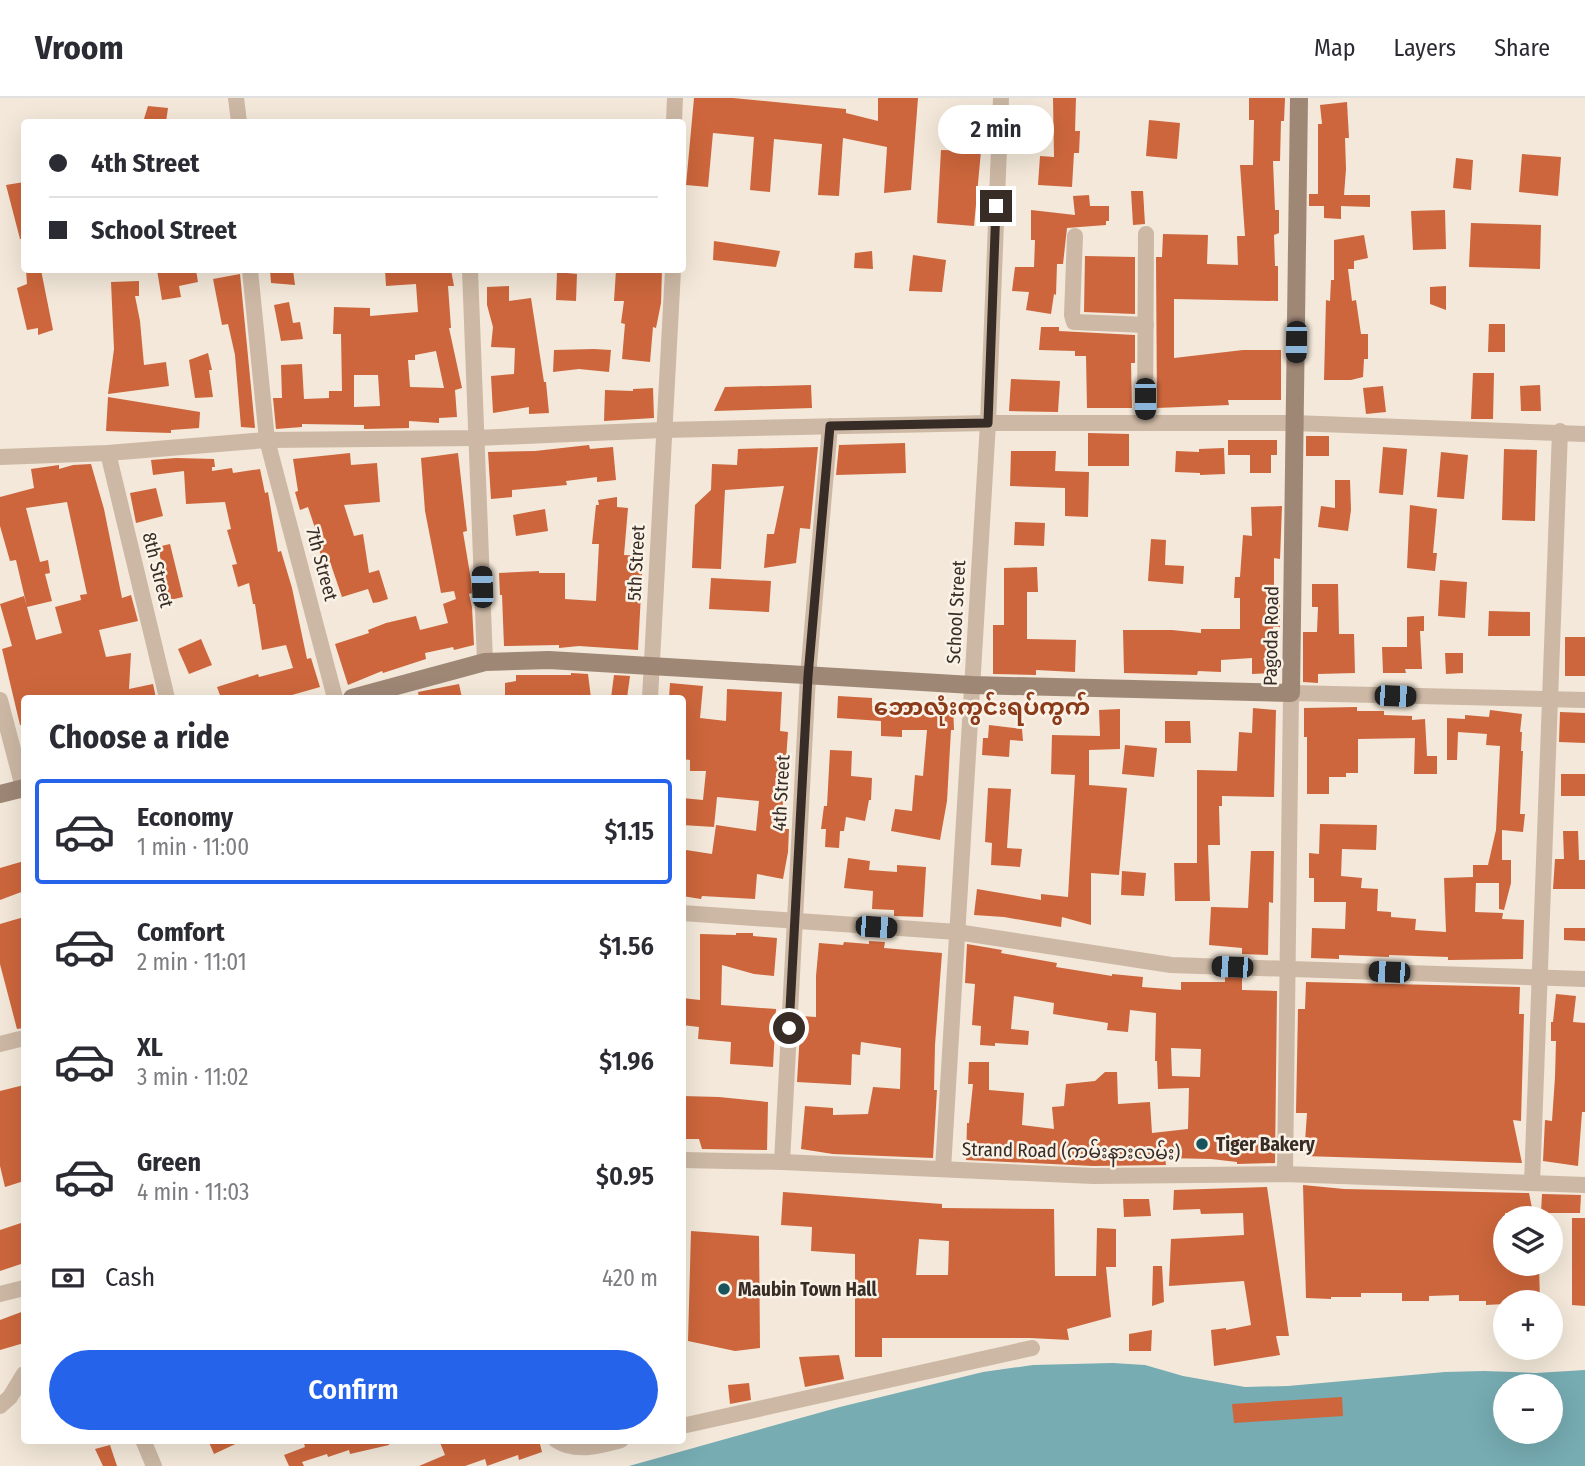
<!DOCTYPE html>
<meta charset="utf-8">
<style>
:root{--surface:#fff;--page:#f7f7f7;--text:#2b2b33;--muted:#7c7c81;--line:#e1e1e2;--accent:#2563eb}
body{margin:0;font-family:"Fira Sans Condensed","Noto Sans Myanmar",sans-serif;background:var(--page);color:var(--text);height:100vh;display:flex;flex-direction:column;font-size:26px;white-space:nowrap}
*{box-sizing:border-box;margin:0}
p{font-size:23px;color:var(--muted)}
.icon{flex:none;width:38px;height:38px;fill:none;stroke:currentColor;stroke-width:2;stroke-linecap:round;stroke-linejoin:round}
.map{position:relative;flex:1;overflow:hidden}
.sheet{position:absolute;left:21px;top:597px;width:665px;height:749px;display:flex;flex-direction:column;background:var(--surface);border-radius:7px;box-shadow:0 7px 28px #0002}
.sheet>*{flex:none}
.guide{position:absolute;left:21px;top:21px;width:665px;height:154px;border-radius:7px;box-shadow:0 7px 28px #0002;display:grid;align-content:center;height:154px;padding:0 28px;background:var(--surface)}
.buttons{position:absolute;left:1493px;top:1108px;display:grid;gap:14px}
.buttons a{display:grid;place-items:center;width:70px;height:70px;border-radius:50%;background:var(--surface);box-shadow:0 7px 28px #0002;font-size:35px}
.end{position:absolute;width:32px;height:32px;margin:-16px;border:9px solid #372c26;background:#fff;box-shadow:0 0 0 4px #fff}
.from{border-radius:50%}
.bubble{position:absolute;height:49px;border-radius:24px;background:var(--surface);box-shadow:0 7px 28px #0002;font-size:23px;font-weight:600;line-height:49px;text-align:center}
.car{position:absolute;width:21px;height:42px;margin:-21px -10px;border-radius:9px;box-shadow:0 0 5px 2px #0007;background:linear-gradient(#222 24%,#8ab4d8 0 40%,#222 0 76%,#8ab4d8 0 86%,#222 0)}
.guide b{display:flex;align-items:center;gap:24px;height:66px;font-size:26px}
.guide b+b{border-top:2px solid var(--line)}
.guide i{width:18px;height:18px;background:var(--text)}
ul{padding:0;list-style:none}
li{display:flex;align-items:center;gap:21px;height:105px;margin:0 14px 10px;padding:0 14px;border:4px solid transparent;border-radius:7px}
li div{flex:1}
li b{display:block;font-size:26px}
li em{font-style:normal;font-weight:600}
li.active{border-color:var(--accent)}
li>.icon{width:63px;height:63px;stroke-width:1.5}
h2{padding:0 28px;font-size:32px;line-height:84px}
.pay{display:flex;align-items:center;gap:18px;height:77px;padding:0 28px;font-size:26px}
.pay p{margin-inline-start:auto}
.button{display:flex;gap:14px;margin-top:auto;padding:14px 28px}
.button a{flex:1;height:80px;border-radius:42px;background:var(--accent);color:#fff;font-size:28px;font-weight:600;line-height:80px;text-align:center}
header{display:flex;align-items:center;gap:42px;box-sizing:border-box;height:98px;padding:0 35px;background:var(--surface);border-bottom:2px solid var(--line)}
header strong{font-size:33px}
nav{display:flex;gap:38px;margin-inline-start:auto;font-size:24px}
.map>svg:first-child{display:block}
</style>
<header>
<strong>Vroom</strong>
<nav><a>Map</a><a>Layers</a><a>Share</a></nav>
</header>
<div class="map">
<svg width="1585" height="1368" viewBox="0 0 1585 1368">
<rect width="100%" height="100%" fill="#f3e8d9"/>
<path fill="#76acb2" fill-rule="evenodd" d="M1113,1265L1145,1267L1183,1278L1245,1289L1288,1288L1445,1274L1484,1273L1536,1275L1585,1272V1368H629L840,1309L983,1274L1033,1267ZM1505,1288H1550V1334H1505Z"/>
<g fill="#cd663c" fill-rule="evenodd">
<path d="M694,0H733L846,11V15L878,23V0H918L911,92L884,95L887,49L843,40L839,98L818,97L822,46L774,41L770,94L750,92L754,39L713,35L708,89L686,87Z"/>
<path d="M1053,0H1076L1075,33H1080L1079,55H1074L1072,89L1038,87L1040,58L1054,59Z"/>
<path d="M1249,0H1285L1284,23H1281L1280,63H1273L1275,112H1279V135L1274,137L1275,168H1278V203L1174,201V260L1243,252H1281V302H1228L1229,307L1157,310L1156,159H1162L1163,136L1208,137L1207,166L1238,167L1237,138H1245L1240,67H1253L1254,22H1249Z"/>
<path d="M1347,4L1349,40H1345L1346,71L1344,97H1370V109L1341,108V121L1324,120V108H1309V96H1318V26H1322L1320,7Z"/>
<path d="M148,8L168,10L166,24H143Z"/>
<path d="M1149,22L1180,25L1177,61L1146,58Z"/>
<path d="M941,52L981,53L974,128L937,125Z"/>
<path d="M1522,56L1561,59L1558,98L1519,94Z"/>
<path d="M1456,60L1473,62L1471,92L1453,90Z"/>
<path d="M24,84V141H20L6,87Z"/>
<path d="M1131,93H1143L1145,126L1133,127Z"/>
<path d="M1089,97L1090,108H1109V123H1106V127L1067,130L1063,166H1057L1056,197L1054,196L1051,216L1026,212L1029,194L1012,193L1015,169H1034L1035,142H1031V112L1075,117L1073,98Z"/>
<path d="M1445,112L1446,151L1413,152L1411,113Z"/>
<path d="M1471,125L1541,127L1540,171L1469,169Z"/>
<path d="M1364,137L1368,160L1354,163V171H1348L1352,203L1356,202L1361,236H1368V261H1364L1363,279L1351,282H1324L1326,202L1330,203L1331,182H1334V142Z"/>
<path d="M714,143L780,153L776,169L713,162Z"/>
<path d="M872,153L873,171L854,170L855,155Z"/>
<path d="M913,157L946,162L942,194L909,193Z"/>
<path d="M1085,158L1135,159V216L1084,214Z"/>
<path d="M26,172H41L53,232L38,237V230L27,232L17,190L27,186Z"/>
<path d="M157,172H196L198,184L179,188L181,199L162,202Z"/>
<path d="M270,172H293L295,187L271,185Z"/>
<path d="M385,172H451L454,188H448L451,230H449L462,290L455,292L457,319L439,320V325L409,323V330L364,331V327L302,326V329L276,331L273,300H282L281,267L302,266L304,301L329,300V293H342L341,236H333L334,209L370,210V218L418,214L416,186L386,188ZM436,253L444,290L410,289L408,262H415V257ZM354,277H378L380,308L354,309Z"/>
<path d="M616,172H662L661,205L656,230L653,229L650,264L622,261L625,226L621,225L624,203H614Z"/>
<path d="M557,174L577,176L576,203L556,202Z"/>
<path d="M240,176L255,330L241,329L235,257L228,226L222,227L213,181Z"/>
<path d="M139,183V198H135L140,223L144,267L166,264L169,288L108,296L114,251L111,184Z"/>
<path d="M509,188V203L531,200L544,284H546L549,315L529,316V309L493,315L491,278L514,276L515,250L491,249L493,229L487,207V189Z"/>
<path d="M1446,188V212L1430,206V189Z"/>
<path d="M289,204L293,225L300,224L303,241L281,243L274,207Z"/>
<path d="M1489,226H1505V254H1488Z"/>
<path d="M1041,229H1059V233L1135,237V265H1131L1132,310H1087L1086,258H1075V253L1039,252Z"/>
<path d="M594,251L611,252L609,274L579,271L553,274L554,252Z"/>
<path d="M208,255L212,272H209L213,299L195,300L189,262Z"/>
<path d="M1473,275H1494L1493,321H1471Z"/>
<path d="M1011,281L1060,283L1058,314L1009,313Z"/>
<path d="M811,287L812,310L714,313L725,289Z"/>
<path d="M1540,287L1541,313H1521L1520,288Z"/>
<path d="M1383,288L1386,314L1366,316L1363,290Z"/>
<path d="M653,290L654,320L604,323L605,292L633,293V291Z"/>
<path d="M108,299L200,314L199,330L171,332V335L106,333Z"/>
<path d="M1088,335L1129,336V368H1088Z"/>
<rect x="1306" y="338" width="23" height="20"/>
<path d="M1228,342H1277V357H1271V375H1250V357H1228Z"/>
<path d="M905,345L906,375L836,377L839,347Z"/>
<path d="M589,347L590,351L613,349L616,382L597,384V379L566,383L567,387L512,392V399L491,401L488,354L535,353Z"/>
<path d="M818,349L810,431L800,430L796,465L764,470L767,436H774L784,388L725,392L721,471L692,470L695,407L711,392L712,366L737,367L738,351Z"/>
<path d="M1383,349L1407,351L1403,397L1379,395Z"/>
<path d="M1224,350L1225,376L1200,377V375L1175,374L1176,353L1199,354V351Z"/>
<path d="M1504,351L1537,352L1535,423L1502,422Z"/>
<path d="M1011,353H1056L1055,373L1089,374L1088,419L1065,418V390L1010,388Z"/>
<path d="M1441,354L1468,357L1464,401L1437,399Z"/>
<path d="M350,355L351,367L377,365L380,404L344,407L354,438L363,436L369,475L379,472L388,501L379,504L373,505L368,491L342,499L330,464L322,465L316,433L308,409L300,412L295,394L298,393L293,361Z"/>
<path d="M458,355L467,433L463,434L471,482L472,495L469,496L472,509L474,547L454,552L453,549L425,555L426,561L383,575L382,573L348,587L335,546L369,535L368,532L386,525L416,518L420,532L448,525L443,506L456,501L454,493L441,495L425,413L421,360Z"/>
<path d="M176,360L214,361L215,369H212V373L232,370L233,375L260,371L265,395L268,394L278,454L281,453L292,490L307,561L311,560L320,589L292,597L293,600H221L217,589L258,576L259,579L293,570L286,547L262,552L255,506H253L249,485L238,489L232,467L237,466L227,432L231,431L225,404L186,406L184,373L153,377L151,362Z"/>
<path d="M91,366L104,411L122,500L131,497L138,523L99,532L106,559L131,555L129,591L153,586L156,600H24V626L20,627L2,551L12,548L0,506L24,498L27,509L16,462L10,463L0,428V399L34,390L31,371L59,367V371L73,367ZM67,404L87,496L80,497L81,502L55,509L62,535L36,542L27,509L52,503L45,476L50,475L48,462L40,464L26,410Z"/>
<path d="M1335,382H1350L1351,412L1348,433L1318,429L1321,408L1335,410Z"/>
<path d="M156,390L163,418L136,425L130,395Z"/>
<path d="M617,399V409L628,410L624,457L643,458L638,552L579,548L559,550V547L504,548L502,497H500L499,475L539,473V475H565V501L596,503L599,446H592L596,407H599L598,402Z"/>
<path d="M1410,407L1437,411L1433,455H1437L1435,473L1407,470Z"/>
<path d="M1282,408L1280,461L1274,460V505H1280V529H1273L1274,575L1252,576V560L1221,562V574L1198,573L1197,577L1124,575L1123,532H1172L1201,535V531H1240V500H1234L1235,479H1240L1243,437L1252,438L1251,409Z"/>
<path d="M545,411L548,433L516,438L513,417Z"/>
<path d="M1015,424L1045,425L1044,448L1014,447Z"/>
<path d="M1151,441L1166,442L1165,467L1184,468L1183,486L1148,483Z"/>
<path d="M170,446L183,499L170,502L162,479L166,478L157,449Z"/>
<path d="M1037,469L1038,494H1027V541L1076,542L1075,574L1036,572V577L993,576V527H1004V470Z"/>
<path d="M711,480L771,483L769,514L709,511Z"/>
<path d="M1440,482L1467,484L1465,520L1438,518Z"/>
<path d="M1312,486H1338L1339,536H1354L1355,575L1318,576V585L1303,584V534H1317L1318,509H1312Z"/>
<path d="M1489,513L1530,514V538H1488Z"/>
<path d="M1424,518V533H1420L1422,571H1405L1406,575H1383L1382,549H1407V519Z"/>
<rect x="1565" y="539" width="20" height="39"/>
<path d="M201,541L212,567L189,576L178,551Z"/>
<path d="M1445,555H1463V575L1446,576Z"/>
<path d="M571,575L588,576L591,600H505V585L516,583V577H571Z"/>
<path d="M614,577L630,578L627,600H611Z"/>
<path d="M670,585L703,588L700,620L726,623L727,591L782,594L780,633L788,634L781,731H789L788,754L783,781L757,776L755,801L702,798L701,801L682,798V774L686,752L712,756L716,727L756,733L759,703L717,699L714,729L682,727V700L703,702L706,673H690V662L682,661V600H669Z"/>
<path d="M459,586L462,600H419L418,594Z"/>
<path d="M838,598L872,600V608L919,610V606H953L954,632H951L947,703L940,742L891,733L895,711L912,713L915,677L923,678L927,632H902V639L881,638V623L837,620Z"/>
<path d="M1357,609V613H1384V617L1412,618V622L1425,621L1427,658H1437V676H1414L1415,640L1358,641V675H1346V679H1329V696H1307V639H1304V610Z"/>
<path d="M1253,610L1276,612L1274,699L1222,698V708H1219L1220,747H1208L1210,803H1175L1174,765H1197V672L1237,673L1239,634L1252,635Z"/>
<path d="M1120,611V651L1089,652V687L1127,690L1119,777L1091,775V827L1062,819L1061,829L1004,819L974,817L977,791L1041,802V796L1068,799L1075,677L1051,676L1052,637L1100,638L1099,612Z"/>
<path d="M1490,612L1522,616L1520,634H1522L1521,653H1523L1520,716H1525L1523,734L1502,732V762H1511V785L1504,812L1499,811V785H1476L1475,814L1503,815L1502,821L1524,822L1523,861L1448,862V859L1389,857V859L1339,857V861L1311,860L1312,830L1345,831L1346,804H1314V780H1309V755L1319,756L1320,726L1377,727L1376,752L1342,751L1341,778L1362,780L1361,790L1378,791L1377,813L1391,814V819L1416,821L1415,832L1446,834L1444,780L1473,779V767H1488L1496,732L1500,648L1486,647L1487,636L1458,634L1457,662H1447V620L1465,621V617L1489,619Z"/>
<path d="M1560,614L1585,615V645L1559,644Z"/>
<path d="M1165,623H1190L1191,645H1165Z"/>
<path d="M989,627L1022,631L1023,643L1010,642L1009,659L982,657L983,640H988Z"/>
<path d="M1125,647L1157,650L1154,679L1122,676Z"/>
<path d="M830,652L852,653L851,678L872,680L871,702H869L865,723L846,719L844,733H840L839,750L825,749L826,731H821L824,708H827Z"/>
<rect x="1561" y="676" width="24" height="22"/>
<path d="M988,690L1011,691L1007,750L1022,751L1020,769L991,767L992,745L985,744Z"/>
<path d="M1563,733H1578L1579,762H1585V791H1553L1555,761H1564Z"/>
<path d="M1251,753H1274L1273,805L1269,804L1268,857L1242,856V850L1209,847L1211,809L1248,810Z"/>
<path d="M848,760L870,763L869,772L897,774V767L926,769L923,819L894,818V812L872,811L873,793L844,790Z"/>
<path d="M24,763V793L0,802V770Z"/>
<path d="M1122,773L1146,775L1144,798L1121,797Z"/>
<path d="M24,819V930L17,931L0,866V826Z"/>
<path d="M1564,830H1585V843L1564,842Z"/>
<path d="M736,835H753V838L777,840L774,878L754,876L722,867L721,907L776,911L773,969L730,966L731,944L698,941L699,929L682,927V900L700,902V836L736,837Z"/>
<path d="M869,843L885,844L884,850L942,855L935,947L934,992H937L933,1060L833,1056L801,1051L805,1008L833,1010V1017L868,1016L873,989L900,991L901,950L861,944L860,957L852,956L851,987L797,984L801,918L816,919V878L819,845L843,847L844,844L869,846Z"/>
<path d="M967,846L1002,852L1001,855L1057,865L1056,869L1112,878V876L1143,879L1142,889L1181,892V884H1225V879L1242,880V892L1277,893L1275,1065L1237,1066V1064L1211,1061L1165,1060L1166,1067L1093,1068L966,1062L967,1025H969L973,986H968L969,964H989V992L1024,995L1022,1027L1054,1031L1052,1009L1064,1008L1066,986L1095,983L1105,974H1117L1118,1006L1150,1004L1152,1035L1188,1031L1189,990L1158,991L1157,963H1155L1156,915L1130,912L1128,934L1107,932L1108,925L1053,916L1054,905L1014,898L1011,931L1029,933L1028,947L995,945V948L980,947L981,928L972,927L975,886L965,885ZM1171,950L1201,951L1200,979L1172,978Z"/>
<path d="M1306,884L1520,889L1519,916H1524L1521,1023L1513,1022L1522,1065L1304,1058L1307,1015H1296L1298,911H1305Z"/>
<path d="M1556,896L1576,898L1573,924L1585,925V1014H1582L1578,1068L1543,1063L1545,1022L1552,1023L1555,979L1556,943H1551V924H1553Z"/>
<path d="M24,987V1083L5,1089L0,1068V993Z"/>
<path d="M682,998L719,999L768,1004L767,1052L702,1051L699,1041H682Z"/>
<path d="M1303,1087L1344,1091L1529,1095L1533,1115H1505V1166H1539L1540,1204L1486,1207V1203H1459V1197L1429,1198V1203H1402V1195H1361V1199H1331V1201L1306,1200Z"/>
<path d="M1267,1089L1289,1238H1276L1280,1257L1214,1268L1211,1232L1226,1230V1232L1251,1227L1244,1183L1169,1188L1171,1141L1244,1137L1243,1115L1201,1116L1200,1111L1173,1112L1174,1092Z"/>
<path d="M783,1094L942,1106V1110L1054,1111L1055,1178H1096L1097,1130L1116,1131V1169H1106L1111,1219L1067,1231L1069,1242L1030,1240H882V1259H855V1156L811,1153L812,1129L781,1127ZM919,1141L949,1143L948,1177H916Z"/>
<path d="M1542,1096L1581,1097L1580,1115H1541Z"/>
<path d="M1123,1101H1149L1151,1118L1124,1119Z"/>
<path d="M1572,1120H1585V1208L1572,1207Z"/>
<path d="M24,1124V1165L0,1173V1132Z"/>
<path d="M691,1133L759,1138L760,1250L735,1253L688,1243Z"/>
<path d="M1153,1168H1162L1164,1204L1152,1208Z"/>
<path d="M24,1213V1245L0,1252V1222Z"/>
<path d="M1152,1232L1151,1253H1129V1236Z"/>
<path d="M839,1257L844,1281L805,1289L799,1259Z"/>
<path d="M749,1285L751,1302L730,1306L728,1287Z"/>
<path d="M1342,1299L1343,1318L1234,1325L1232,1306Z"/>
<path d="M208,1342H244L214,1356Z"/>
<path d="M303,1342H388L389,1347L350,1356L349,1352L328,1359L327,1356L302,1364L304,1368H289L284,1357L305,1349Z"/>
<path d="M439,1342H539L542,1354L519,1362L518,1357L487,1368L485,1361L465,1368H419L445,1357Z"/>
<path d="M110,1347L117,1368H103L95,1351Z"/>
</g>
<g fill="none" stroke-linecap="round" stroke-linejoin="round">
<g stroke="#ccb8a4" stroke-width="16">
<path d="M236,0L239,24"/>
<path d="M674,24L675,0"/>
<path d="M1075,138L1072,217L1074,224L1146,227"/>
<path d="M250,172L267,342L335,600"/>
<path d="M470,172L485,564"/>
<path d="M1145,325L1146,136"/>
<path d="M108,355L167,600"/>
<path d="M0,359L108,355L267,342L476,340L663,332L988,325H1294L1585,336"/>
<path d="M650,600L673,172"/>
<path d="M0,602L24,693"/>
<path d="M682,815L957,834L1171,867L1585,881"/>
<path d="M0,946L24,940"/>
<path d="M682,1062L782,1064L1093,1078L1285,1076L1585,1087"/>
<path d="M782,1064L808,578L830,328"/>
<path d="M943,1071L988,325L1001,0"/>
<path d="M1285,1076L1291,595L1585,602"/>
<path d="M1532,1085L1560,333"/>
<path d="M0,1196L24,1190"/>
<path d="M0,1308L10,1299L24,1276"/>
<path d="M682,1328L1032,1250"/>
<path d="M143,1342L154,1368"/>
<path d="M556,1342C576,1355 599,1348 621,1342"/>
</g>
<g stroke="#9f8776" stroke-width="18">
<path d="M352,600L485,564L549,562L972,587L1291,595L1299,0"/>
<path d="M0,696L24,690"/>
</g>
</g>
<g fill="none" stroke-linecap="round" stroke-linejoin="round">
<path stroke="#372c26" stroke-width="9" d="M789,930L808,578L830,328L988,325L996,108"/>
</g>
<g fill="#19535b" stroke="#faf2e6" stroke-width="2.5">
<circle cx="1202" cy="1046" r="7"/>
<circle cx="724" cy="1191" r="7"/>
</g>
<g text-anchor="middle" dominant-baseline="central" stroke-width="5" stroke-linejoin="round" paint-order="stroke">
<g font-size="19" fill="#372c26" stroke="#faf2e6">
<text transform="translate(636 465) rotate(-87)">5th Street</text>
<text transform="translate(322 466) rotate(75)">7th Street</text>
<text transform="translate(158 472) rotate(76)">8th Street</text>
<text transform="translate(956 514) rotate(-87)">School Street</text>
<text transform="translate(1271 538) rotate(-89)">Pagoda Road</text>
<text transform="translate(781 695) rotate(-87)">4th Street</text>
<text transform="translate(1071 1053) rotate(1)">Strand Road (ကမ်းနားလမ်း)</text>
</g>
<g font-size="19" font-weight="bold" fill="#372c26" stroke="#faf2e6" text-anchor="start">
<text x="1216" y="1046">Tiger Bakery</text>
<text x="738" y="1191">Maubin Town Hall</text>
</g>
<g font-size="23" font-weight="bold" fill="#8b3a1a" stroke="#faf2e6">
<text x="982" y="609">ဘောလုံးကွင်းရပ်ကွက်</text>
</g>
</g>
</svg>
<div class="buttons">
<a><svg class="icon" aria-label="layers" viewBox="0 0 24 24"><path d="M12 4l9 5-9 5-9-5zM3 14l9 5 9-5"/></svg></a>
<a>+</a>
<a>−</a>
</div>
<i class="end from" style="left:789px;top:930px"></i>
<i class="end" style="left:996px;top:108px"></i>
<div class="bubble" style="left:938px;top:7px;width:116px">2 min</div>
<i class="car" style="left:1296px;top:244px;rotate:181deg"></i>
<i class="car" style="left:1145px;top:301px;rotate:180deg"></i>
<i class="car" style="left:482px;top:489px;rotate:358deg"></i>
<i class="car" style="left:1395px;top:598px;rotate:92deg"></i>
<i class="car" style="left:876px;top:829px;rotate:94deg"></i>
<i class="car" style="left:1232px;top:869px;rotate:272deg"></i>
<i class="car" style="left:1389px;top:874px;rotate:272deg"></i>
<div class="guide">
<b><i class="from"></i>4th Street</b>
<b><i></i>School Street</b>
</div>
<section class="sheet">
<h2>Choose a ride</h2>
<ul>
<li class="active"><svg class="icon" aria-label="car" viewBox="0 0 24 24"><path d="M5 17H2v-5l4-1 3-4h7l3 4 3 1v5h-3M9 17h6M6 11h13"/><circle cx="7" cy="17" r="2"/><circle cx="17" cy="17" r="2"/></svg><div><b>Economy</b><p>1 min · 11:00</p></div><em>$1.15</em></li>
<li><svg class="icon" aria-label="car" viewBox="0 0 24 24"><path d="M5 17H2v-5l4-1 3-4h7l3 4 3 1v5h-3M9 17h6M6 11h13"/><circle cx="7" cy="17" r="2"/><circle cx="17" cy="17" r="2"/></svg><div><b>Comfort</b><p>2 min · 11:01</p></div><em>$1.56</em></li>
<li><svg class="icon" aria-label="car" viewBox="0 0 24 24"><path d="M5 17H2v-5l4-1 3-4h7l3 4 3 1v5h-3M9 17h6M6 11h13"/><circle cx="7" cy="17" r="2"/><circle cx="17" cy="17" r="2"/></svg><div><b>XL</b><p>3 min · 11:02</p></div><em>$1.96</em></li>
<li><svg class="icon" aria-label="car" viewBox="0 0 24 24"><path d="M5 17H2v-5l4-1 3-4h7l3 4 3 1v5h-3M9 17h6M6 11h13"/><circle cx="7" cy="17" r="2"/><circle cx="17" cy="17" r="2"/></svg><div><b>Green</b><p>4 min · 11:03</p></div><em>$0.95</em></li>
</ul>
<div class="pay"><svg class="icon" aria-label="cash" viewBox="0 0 24 24"><path d="M3 7h18v10H3z"/><circle cx="12" cy="12" r="2"/></svg>Cash<p>420 m</p></div>
<div class="button"><a>Confirm</a></div>
</section>
</div>
